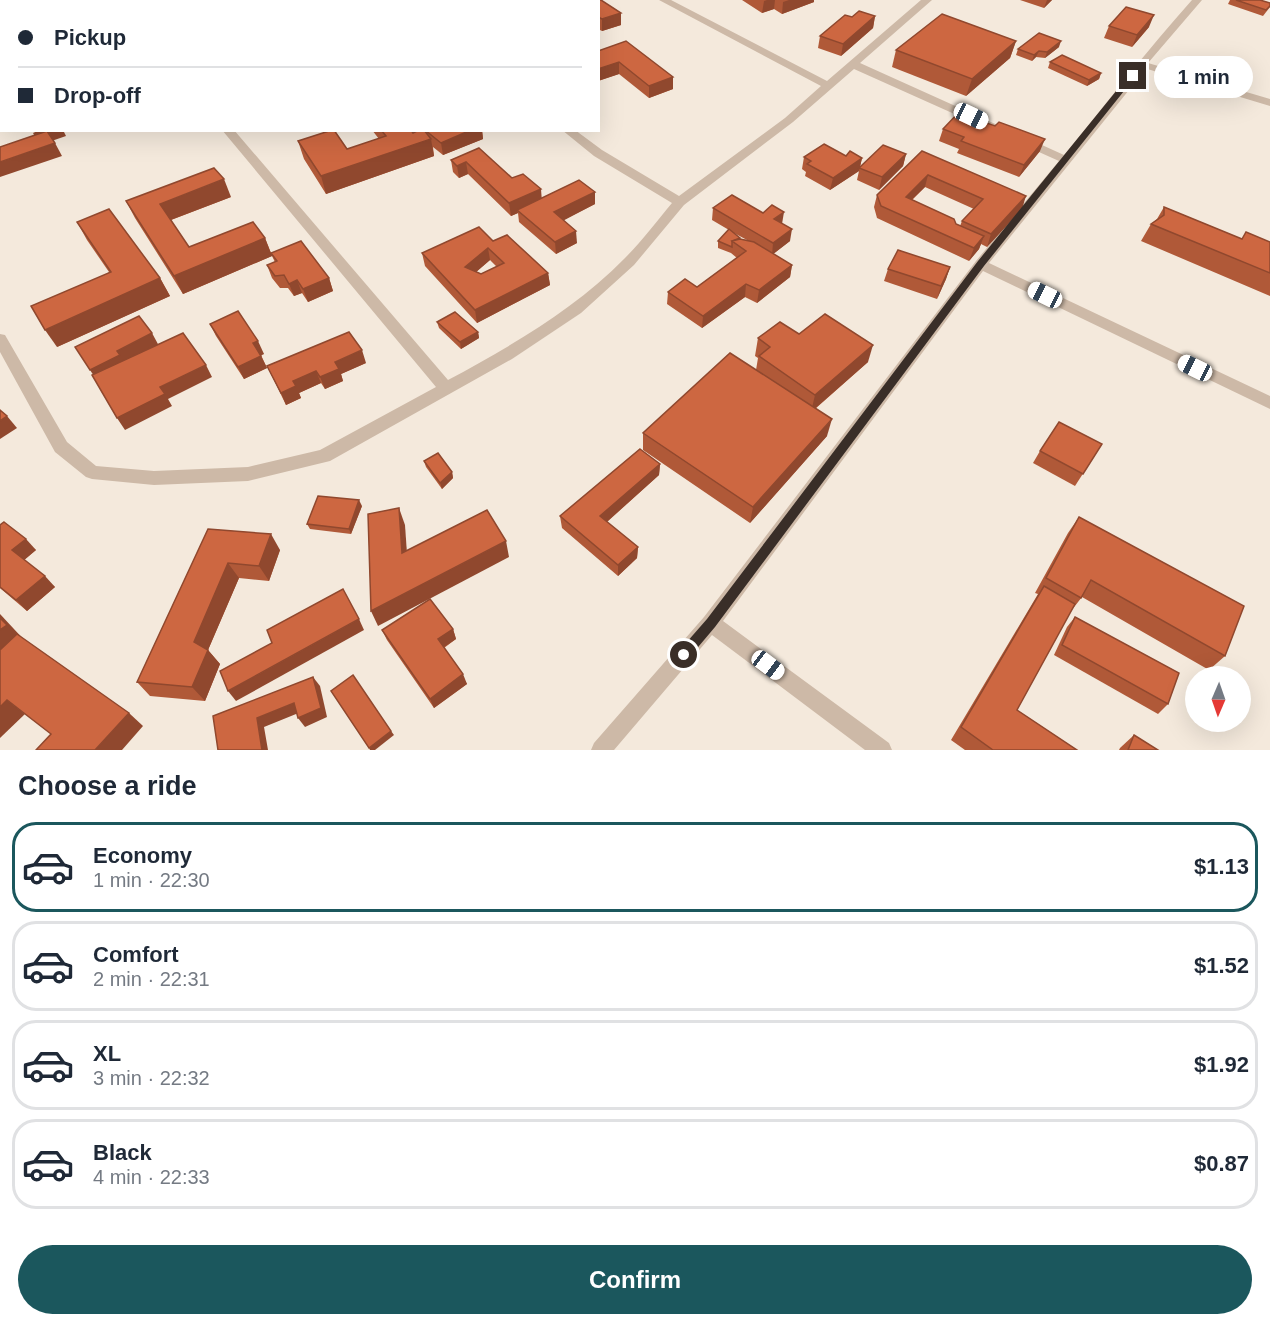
<!DOCTYPE html>
<meta charset="utf-8">
<style>
:root{--surface:#fff;--page:#f2f2f3;--text:#1f2937;--muted:#747a83;--line:#e0e1e3;--accent:#1b575d}
body{margin:0;font-family:Helvetica,sans-serif;background:var(--page);color:var(--text);height:100vh;display:flex;flex-direction:column;font-size:22px;white-space:nowrap}
*{box-sizing:border-box;margin:0}
p{font-size:20px;color:var(--muted)}
.icon{flex:none;width:33px;height:33px;fill:none;stroke:currentColor;stroke-width:2;stroke-linecap:round;stroke-linejoin:round}
.map{position:relative;height:750px;overflow:hidden}
.details{display:flex;flex-direction:column;background:var(--surface);flex:1}
.details>*{flex:none}
.top-card{position:absolute;left:0px;top:0px;width:600px;height:132px;box-shadow:0 6px 24px #0002;display:grid;align-content:center;height:132px;padding:0 18px;background:var(--surface)}
.needle{width:39px;rotate:182deg}
.buttons{position:absolute;left:1185px;top:666px;display:grid;gap:12px}
.buttons a{display:grid;place-items:center;width:66px;height:66px;border-radius:50%;background:var(--surface);box-shadow:0 6px 24px #0002;font-size:30px}
.end{position:absolute;width:27px;height:27px;margin:-14px;border:8px solid #392e28;background:#fff;box-shadow:0 0 0 3px #fff}
.from{border-radius:50%}
.bubble{position:absolute;height:42px;border-radius:21px;background:var(--surface);box-shadow:0 6px 24px #0002;font-size:20px;font-weight:700;line-height:42px;text-align:center}
.car{position:absolute;width:18px;height:36px;margin:-18px -9px;border-radius:8px;box-shadow:0 0 4px 2px #0007;background:linear-gradient(#fff 24%,#345 0 40%,#fff 0 76%,#345 0 86%,#fff 0)}
.top-card b{display:flex;align-items:center;gap:21px;height:57px;font-size:22px}
.top-card b+b{border-top:2px solid var(--line)}
.top-card i{width:15px;height:15px;background:var(--text)}
ul{padding:0;list-style:none}
li{display:flex;align-items:center;gap:18px;height:90px;margin:0 12px 9px;padding:0 6px;border:3px solid var(--line);border-radius:24px}
li div{flex:1}
li b{display:block;font-size:22px}
li em{font-style:normal;font-weight:700}
li.active{border-color:var(--accent)}
li>.icon{width:54px;height:54px;stroke-width:1.5}
h2{padding:0 18px;font-size:27px;line-height:72px}
.button{display:flex;gap:12px;margin-top:auto;padding:12px 18px}
.button a{flex:1;height:69px;border-radius:36px;background:var(--accent);color:#fff;font-size:24px;font-weight:700;line-height:69px;text-align:center}
.map>svg:first-child{display:block}
</style>
<div class="map">
<svg width="1270" height="750" viewBox="0 0 1270 750">
<rect width="100%" height="100%" fill="#f4e9dc"/>
<g fill="none" stroke-linecap="round" stroke-linejoin="round">
<g fill="#cdb9a7" fill-rule="evenodd">
<rect x="126" y="0" width="10" height="2"/>
<path d="M394,0H404L406,2H395Z"/>
<path d="M659,0H671L827,81L921,0H932L860,63L1064,155C1107,103 1147,50 1192,0H1202L1148,63L1270,99V106L1144,68L1129,90L989,263L1270,396V409L983,271L723,621L889,743L892,750H865L712,635L614,750H591L594,743L704,617L976,261L1059,161L854,69L793,122L684,205L634,265L581,313L512,359L330,461L248,481L154,485L92,479L86,477L55,452L0,352V334L5,335L67,442L96,466L154,471L248,467L320,450L436,387L222,130H234L448,380C511,346 574,310 625,258C642,241 657,221 672,203L594,156L562,130H575L602,150L679,196L785,118L821,86Z"/>
</g>
</g>
<g fill="#b05938" fill-rule="evenodd">
<rect x="317" y="0" width="69" height="2"/>
<path d="M431,0H550V2H433Z"/>
<path d="M573,0H601L621,13V25L602,31L598,29V2H573Z"/>
<path d="M742,0H814V2L782,14L774,9L762,13Z"/>
<path d="M1020,0H1052L1044,8Z"/>
<path d="M1230,0H1260L1270,3V7L1263,16L1228,4Z"/>
<path d="M875,16L873,28L841,56L818,48L820,36Z"/>
<path d="M1109,26L1149,27L1132,47L1104,38Z"/>
<path d="M1016,41L1010,58L966,96L892,67L896,50Z"/>
<path d="M1059,47L1045,58L1036,57L1032,61L1016,55L1018,49Z"/>
<path d="M598,51L673,77V89L649,98L619,74L598,81Z"/>
<path d="M1050,62L1101,73L1099,79L1087,86L1048,68Z"/>
<path d="M943,129L1040,151L1019,177L957,153L959,149L939,141Z"/>
<path d="M372,130H411L413,133L414,132L413,130H482L483,139L443,155L433,147L434,156L326,194L304,159L298,141L347,149L379,139Z"/>
<path d="M479,148L512,178L541,189V198L595,192V204L563,220L577,243L556,254L519,222L518,213L511,216L468,174L459,178L453,172L451,160Z"/>
<path d="M922,151L1022,209L987,247L981,244L979,249L969,261L877,218L874,207L877,195ZM925,187L974,209L962,221L960,226L956,224L912,200Z"/>
<path d="M906,154L903,166L879,190L857,180L859,171L830,190L805,176L806,172L802,169L804,157L846,156L862,158L860,167Z"/>
<path d="M231,197L171,220L189,247L265,238L271,253L329,278L333,291L308,302L302,293L294,296L288,288H280L272,278L267,265L275,262L272,256L183,294L135,218L126,201Z"/>
<path d="M1164,207L1242,239L1270,242V296L1141,241L1151,224L1157,219Z"/>
<path d="M713,208L782,223L790,241L773,254L792,265L790,277L757,303L745,297L702,328L667,304L668,292L697,287L737,258L731,253L718,248V241L729,230L712,220ZM734,233L747,240L740,239Z"/>
<path d="M77,222L160,278L170,296L57,347L109,272L87,240Z"/>
<path d="M493,241L548,273L550,285L477,323L425,266L422,253ZM490,260L497,267L481,274L476,272Z"/>
<path d="M950,267L946,279L937,299L884,281L888,269Z"/>
<path d="M437,322L478,332L479,338L461,349L439,328Z"/>
<path d="M210,324L264,354L261,355L267,368L244,379L216,336Z"/>
<path d="M799,334L868,362L815,409L827,436L750,523L643,450V433L756,370L758,358L755,356L758,338Z"/>
<path d="M366,363L341,374L343,381L325,389L321,383L299,393L301,398L286,405L267,366Z"/>
<path d="M1102,444L1075,486L1033,463L1040,451Z"/>
<path d="M424,461L452,472L453,478L442,489L426,467Z"/>
<path d="M660,464L659,475L607,522L638,547L637,558L618,576L562,528L560,516Z"/>
<path d="M362,506L351,534L310,529L307,524Z"/>
<path d="M1079,517L1225,656L1209,670L1082,597L1071,611L1017,710L1077,750H965L951,740L1038,594L1035,593L1068,533Z"/>
<path d="M0,525L36,550L24,560L55,587L27,611L0,588Z"/>
<path d="M208,529L280,550L269,581L239,578L208,650L220,664L205,701L150,696L137,682Z"/>
<path d="M1075,617L1168,704L1158,714L1054,655L1067,627Z"/>
<path d="M453,629L456,639L444,648L467,684L434,708L387,640L382,630Z"/>
<path d="M1134,735L1158,750H1119L1120,748Z"/>
</g>
<g fill="#90482e">
<path d="M274,0H311L306,2H274Z"/>
<path d="M332,0H353V2H327Z"/>
<path d="M518,0H550V2H513Z"/>
<path d="M767,0H775L774,9L762,13L764,1Z"/>
<path d="M789,0H814V2L782,14L783,2Z"/>
<path d="M1047,0H1052L1044,8Z"/>
<path d="M621,13V25L602,31V19Z"/>
<path d="M1154,15L1149,27L1132,47L1137,35Z"/>
<path d="M875,16L873,28L841,56L843,44Z"/>
<path d="M1016,41L1010,58L966,96L972,79Z"/>
<path d="M1061,41L1059,47L1045,58L1047,52Z"/>
<path d="M1039,51L1036,57L1032,61L1034,55Z"/>
<path d="M619,62V74L598,81V69Z"/>
<path d="M1101,73L1099,79L1087,86L1089,80Z"/>
<path d="M673,77V89L649,98V86Z"/>
<path d="M0,109H2V123L0,124Z"/>
<path d="M40,130H63L66,136L40,145L33,133Z"/>
<path d="M471,130H482L483,139L443,155L441,143Z"/>
<path d="M431,139L434,156L326,194L321,176Z"/>
<path d="M1045,139L1040,151L1019,177L1024,165Z"/>
<path d="M55,143L62,156L0,177V162Z"/>
<path d="M906,154L903,166L879,190L882,177Z"/>
<path d="M862,158L859,171L830,190L833,178Z"/>
<path d="M466,162L468,174L459,178L457,166Z"/>
<path d="M928,175L925,187L902,209L906,197Z"/>
<path d="M224,179L231,197L168,221L160,204Z"/>
<path d="M541,189L542,202L517,210L518,213L511,216L509,203Z"/>
<path d="M595,192V204L555,225L554,212Z"/>
<path d="M1026,196L1022,209L987,247L991,234Z"/>
<path d="M784,212L782,224L774,219Z"/>
<path d="M792,229L790,241L772,255L773,243Z"/>
<path d="M576,231L577,243L556,254L555,242Z"/>
<path d="M984,236L979,249L969,261L974,248Z"/>
<path d="M265,238L272,256L183,294L174,276Z"/>
<path d="M488,248L490,260L468,279L465,267Z"/>
<path d="M792,265L790,277L757,303L759,290Z"/>
<path d="M950,267L946,279L937,299L941,286Z"/>
<path d="M548,273L550,285L477,323L475,310Z"/>
<path d="M160,278L170,296L57,347L45,330Z"/>
<path d="M329,278L333,291L308,302L303,289Z"/>
<path d="M297,280L302,293L294,296L289,284Z"/>
<path d="M746,284L745,297L702,328L703,316Z"/>
<path d="M478,332L479,338L461,349L460,342Z"/>
<path d="M152,333L159,346L98,382L90,370L117,351Z"/>
<path d="M258,341L264,354L259,356L253,343Z"/>
<path d="M873,345L868,362L811,412L815,395Z"/>
<path d="M362,350L366,363L341,374L343,381L325,389L320,377L335,362Z"/>
<path d="M261,356L267,368L244,379L238,367Z"/>
<path d="M206,365L212,377L168,399L172,406L125,430L117,418L160,387Z"/>
<path d="M316,371L321,383L299,393L301,398L286,405L281,393L293,381Z"/>
<path d="M7,416L17,428L0,439V421Z"/>
<path d="M832,419L827,436L750,523L753,507Z"/>
<path d="M660,464L659,475L601,527L600,516Z"/>
<path d="M452,472L453,478L442,489L440,483Z"/>
<path d="M359,500L362,506L351,534L349,529Z"/>
<path d="M399,508L405,525L408,568L402,553Z"/>
<path d="M271,534L280,550L269,581L259,566Z"/>
<path d="M26,539L36,550L23,561L12,550Z"/>
<path d="M506,541L509,557L378,626L371,611Z"/>
<path d="M638,547L637,558L618,576V565Z"/>
<path d="M228,563L239,578L208,650L220,664L205,701L192,687L194,642Z"/>
<path d="M45,576L55,587L27,611L16,600Z"/>
<path d="M0,614L27,643L0,665Z"/>
<path d="M359,619L364,630L236,701L228,691Z"/>
<path d="M453,629L456,639L441,649L438,639Z"/>
<path d="M463,674L467,684L434,708L430,699Z"/>
<path d="M313,677L320,686L327,717L305,727L298,718Z"/>
<path d="M7,700L25,714L0,738V707Z"/>
<path d="M294,703L301,712L264,727L268,750H262L257,718Z"/>
<path d="M129,713L143,726L122,750H95Z"/>
<path d="M391,731L394,735L375,750H370L369,748Z"/>
</g>
<g fill="#cd6741" stroke="#90482e" stroke-width="1.5" fill-rule="evenodd">
<path d="M358,0H384V1L359,2Z"/>
<path d="M448,0H518L513,2H450Z"/>
<path d="M573,0H601L621,13L602,19L598,17V2H574Z"/>
<path d="M1236,0H1260L1270,3V6L1266,10Z"/>
<path d="M1126,7L1154,15L1137,35L1109,26Z"/>
<path d="M859,11L875,16L843,44L820,36L845,15L852,17Z"/>
<path d="M942,14L1016,41L972,79L896,50Z"/>
<path d="M1039,33L1061,41L1047,52L1039,51L1034,55L1018,49Z"/>
<path d="M626,41L673,77L649,86L619,62L598,69V51Z"/>
<path d="M1062,55L1101,73L1089,80L1050,62Z"/>
<path d="M2,80V93L0,94V81Z"/>
<rect x="0" y="99" width="2" height="10"/>
<path d="M958,113L995,126L999,122L1045,139L1024,165L961,141L964,137L943,129Z"/>
<path d="M332,130H334L347,149L386,136L381,130H411L413,133L419,130H424L431,139L321,176L298,141Z"/>
<path d="M425,130H471L441,143Z"/>
<path d="M47,131L55,143L0,162V147Z"/>
<path d="M824,144L846,156L850,151L862,158L833,178L807,164L811,161L804,157Z"/>
<path d="M883,145L906,154L882,177L859,168Z"/>
<path d="M479,148L512,178L523,174L541,189L509,203L466,162L457,166L451,160Z"/>
<path d="M922,151L1026,196L991,234L962,221L983,199L928,175L906,197L954,219L956,224L984,236L974,248L881,206L877,195Z"/>
<path d="M214,168L224,179L160,204L189,247L253,222L265,238L174,276L126,201Z"/>
<path d="M579,180L595,192L554,212L576,231L555,242L517,210Z"/>
<path d="M732,195L763,213L772,205L784,212L774,219L792,229L773,243L713,208Z"/>
<path d="M1164,207L1242,239L1246,232L1270,242V273L1151,224L1164,215Z"/>
<path d="M109,209L160,278L45,330L31,306L111,272L77,222Z"/>
<path d="M479,227L493,241L507,235L548,273L475,310L422,253ZM488,248L504,263L481,274L465,267Z"/>
<path d="M729,229L740,238L732,241V247L718,241Z"/>
<path d="M740,239L754,242L792,265L759,290L746,284L703,316L668,292L685,279L697,287L746,251L732,241Z"/>
<path d="M301,241L329,278L303,289L297,280L289,284L284,275L275,276L267,265L277,261L271,253Z"/>
<path d="M898,250L950,267L941,286L888,269Z"/>
<path d="M238,311L258,341L253,343L261,356L238,367L210,324Z"/>
<path d="M455,312L478,332L460,342L437,322Z"/>
<path d="M825,314L873,345L815,395L759,356L770,347L758,338L780,322L799,334Z"/>
<path d="M139,316L152,333L117,351L120,355L90,370L75,347Z"/>
<path d="M349,332L362,350L335,362L339,369L320,377L316,371L293,381L296,386L281,393L267,366Z"/>
<path d="M183,333L206,365L160,387L165,394L117,418L92,375Z"/>
<path d="M730,353L832,419L753,507L643,433Z"/>
<path d="M0,410L7,416L0,421Z"/>
<path d="M1059,422L1102,444L1083,474L1040,451Z"/>
<path d="M640,449L660,464L600,516L638,547L618,565L560,516Z"/>
<path d="M438,453L452,472L440,483L424,461Z"/>
<path d="M318,496L359,500L349,529L307,524Z"/>
<path d="M399,508L402,553L487,510L506,541L371,611L368,514Z"/>
<path d="M1079,517L1244,606L1225,656L1091,580L1081,598L1046,578Z"/>
<path d="M4,522L26,539L12,550L45,576L16,600L0,587V525Z"/>
<path d="M208,529L271,534L259,566L228,563L194,642L208,650L192,687L137,682Z"/>
<path d="M1044,586L1075,604L1017,710L1077,750H993L961,727Z"/>
<path d="M343,589L359,619L228,691L220,671L272,643L267,630Z"/>
<path d="M430,599L453,629L438,639L463,674L430,699L382,630Z"/>
<path d="M1075,617L1179,673L1168,704L1062,645Z"/>
<path d="M0,618L7,625L0,630Z"/>
<path d="M17,634L129,713L95,750H36L51,734L7,700L0,707V650Z"/>
<path d="M353,675L391,731L369,748L331,691Z"/>
<path d="M313,677L321,708L298,718L294,703L257,718L262,750H218L213,716Z"/>
<path d="M1134,735L1158,750H1128Z"/>
</g>
<path fill="#392e28" d="M1130,74L1136,76L984,266L715,627L688,659H679L677,655L679,651L707,619L978,261Z"/>
</svg>
<div class="buttons">
<a><svg class="needle" viewBox="-14 -14 28 28"><path d="M0-13l5 13h-10z" fill="#e53935"/><path d="M0 13l5-13h-10z" fill="#747a83"/></svg></a>
</div>
<i class="end from" style="left:684px;top:655px"></i>
<i class="end" style="left:1133px;top:76px"></i>
<div class="bubble" style="left:1154px;top:56px;width:99px">1 min</div>
<i class="car" style="left:971px;top:116px;rotate:115deg"></i>
<i class="car" style="left:1045px;top:295px;rotate:296deg"></i>
<i class="car" style="left:1195px;top:368px;rotate:296deg"></i>
<i class="car" style="left:768px;top:665px;rotate:127deg"></i>
<div class="top-card">
<b><i class="from"></i>Pickup</b>
<b><i></i>Drop-off</b>
</div>
</div>
<section class="details">
<h2>Choose a ride</h2>
<ul>
<li class="active"><svg class="icon" aria-label="car" viewBox="0 0 24 24"><path d="M5 17H2v-5l4-1 3-4h7l3 4 3 1v5h-3M9 17h6M6 11h13"/><circle cx="7" cy="17" r="2"/><circle cx="17" cy="17" r="2"/></svg><div><b>Economy</b><p>1 min · 22:30</p></div><em>$1.13</em></li>
<li><svg class="icon" aria-label="car" viewBox="0 0 24 24"><path d="M5 17H2v-5l4-1 3-4h7l3 4 3 1v5h-3M9 17h6M6 11h13"/><circle cx="7" cy="17" r="2"/><circle cx="17" cy="17" r="2"/></svg><div><b>Comfort</b><p>2 min · 22:31</p></div><em>$1.52</em></li>
<li><svg class="icon" aria-label="car" viewBox="0 0 24 24"><path d="M5 17H2v-5l4-1 3-4h7l3 4 3 1v5h-3M9 17h6M6 11h13"/><circle cx="7" cy="17" r="2"/><circle cx="17" cy="17" r="2"/></svg><div><b>XL</b><p>3 min · 22:32</p></div><em>$1.92</em></li>
<li><svg class="icon" aria-label="car" viewBox="0 0 24 24"><path d="M5 17H2v-5l4-1 3-4h7l3 4 3 1v5h-3M9 17h6M6 11h13"/><circle cx="7" cy="17" r="2"/><circle cx="17" cy="17" r="2"/></svg><div><b>Black</b><p>4 min · 22:33</p></div><em>$0.87</em></li>
</ul>
<div class="button"><a>Confirm</a></div>
</section>
